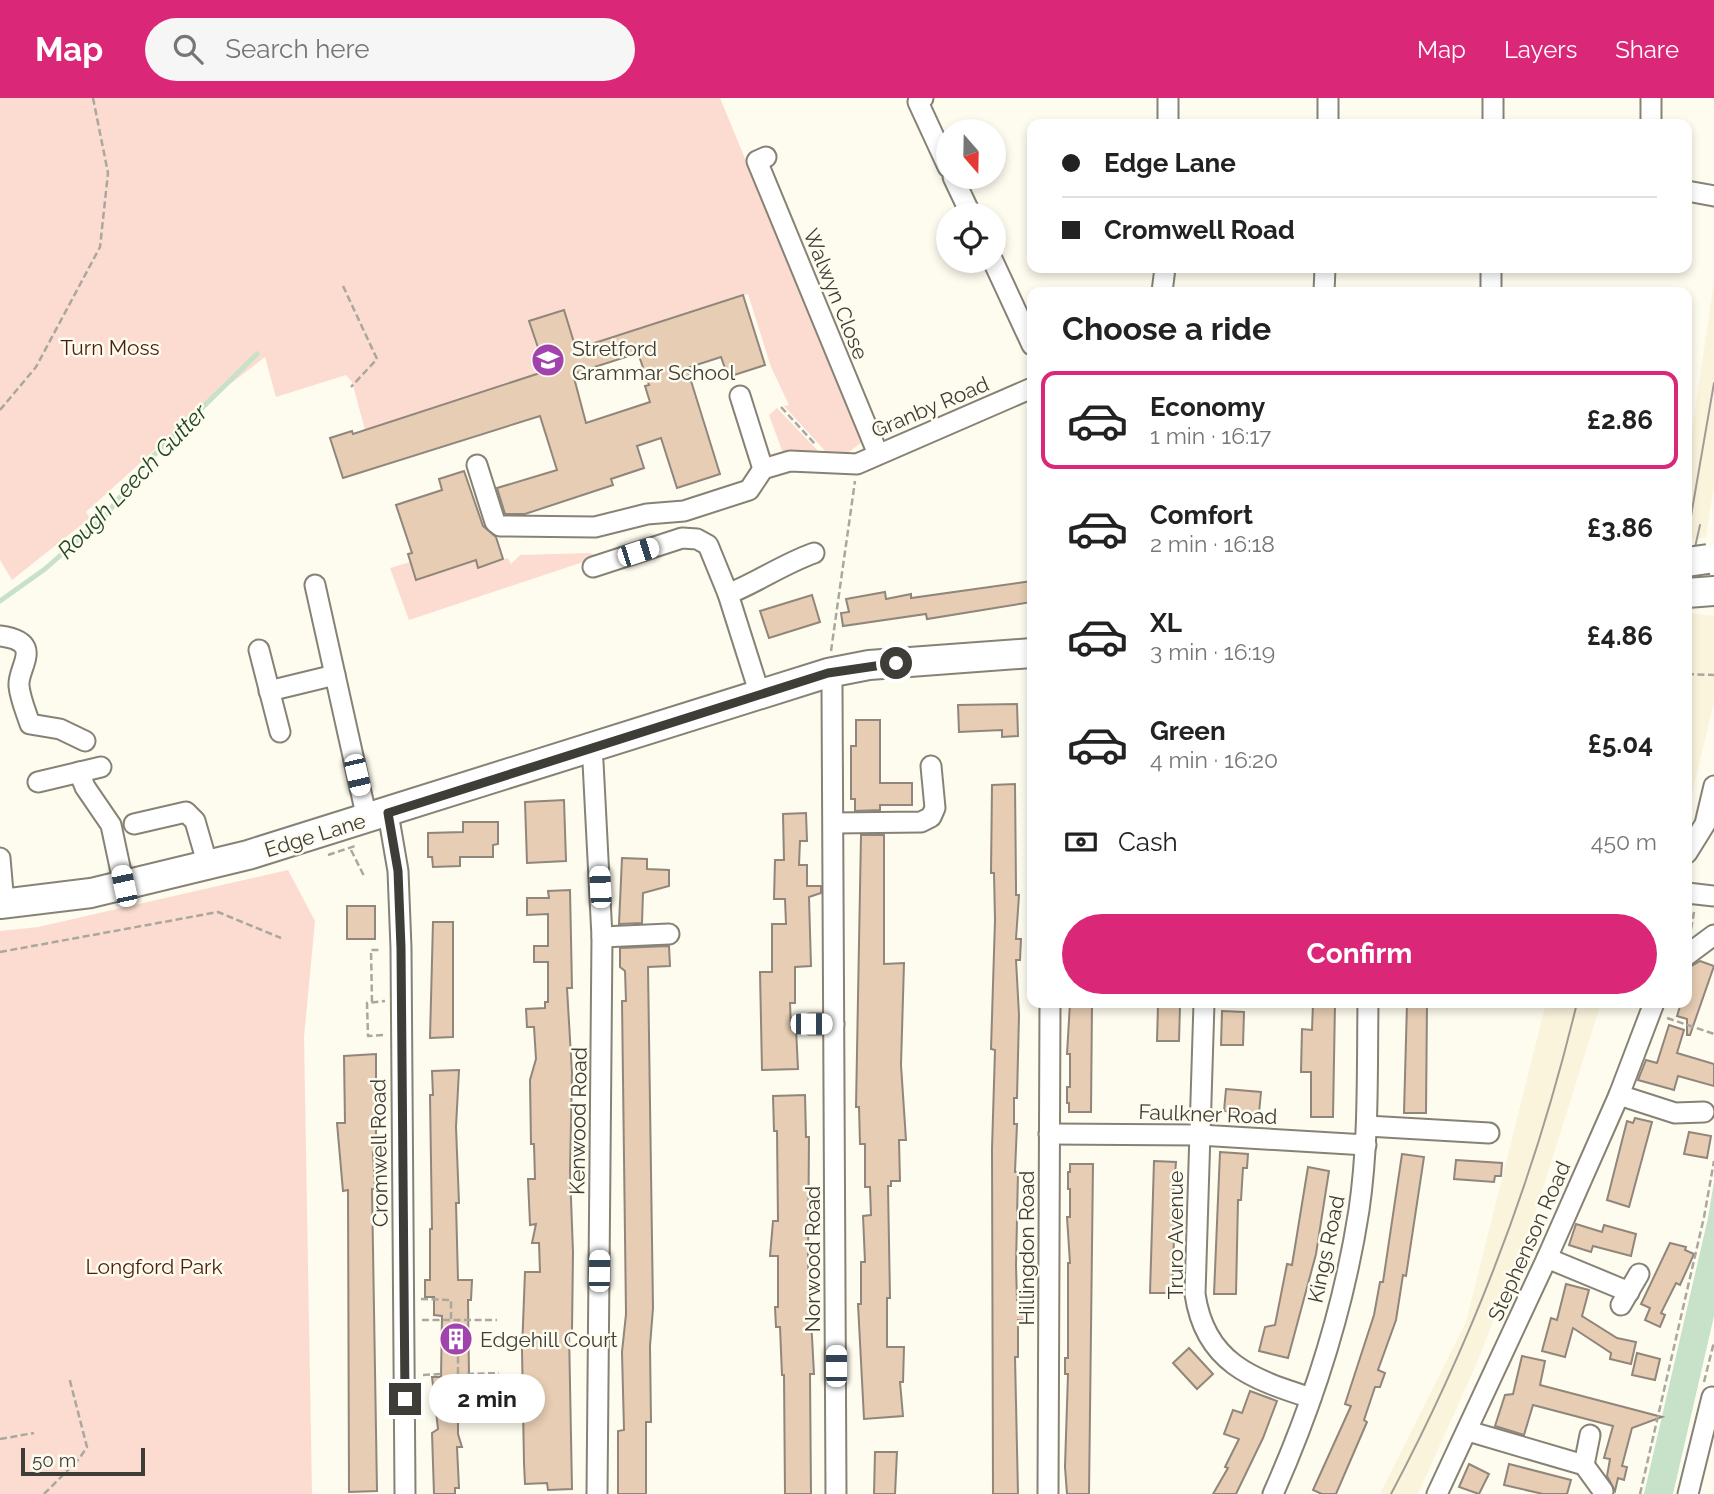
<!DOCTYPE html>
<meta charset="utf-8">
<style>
:root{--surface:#fff;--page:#f6f6f6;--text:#222;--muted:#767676;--line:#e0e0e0;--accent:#db2777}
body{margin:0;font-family:Raleway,sans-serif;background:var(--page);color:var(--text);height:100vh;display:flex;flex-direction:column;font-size:26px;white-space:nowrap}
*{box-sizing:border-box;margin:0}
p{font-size:23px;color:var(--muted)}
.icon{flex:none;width:38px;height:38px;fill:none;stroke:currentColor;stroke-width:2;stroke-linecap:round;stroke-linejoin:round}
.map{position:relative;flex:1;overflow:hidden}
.panel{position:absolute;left:1027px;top:189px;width:665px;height:721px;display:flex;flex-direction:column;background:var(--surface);border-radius:14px;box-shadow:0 4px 10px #0003}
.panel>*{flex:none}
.hud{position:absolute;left:1027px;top:21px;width:665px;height:154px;border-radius:14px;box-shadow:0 4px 10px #0003;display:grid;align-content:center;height:154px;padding:0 35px;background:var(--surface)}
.needle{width:46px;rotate:160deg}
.buttons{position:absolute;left:936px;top:21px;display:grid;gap:14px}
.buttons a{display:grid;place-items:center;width:70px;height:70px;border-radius:50%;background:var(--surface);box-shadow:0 4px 10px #0003;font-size:35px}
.scale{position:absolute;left:21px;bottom:18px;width:124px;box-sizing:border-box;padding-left:7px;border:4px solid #3e3d37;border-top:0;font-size:19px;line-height:24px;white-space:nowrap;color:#3e3d37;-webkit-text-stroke:5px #fefbef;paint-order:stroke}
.end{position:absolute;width:32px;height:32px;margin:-16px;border:9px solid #3e3d37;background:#fff;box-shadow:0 0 0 4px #fff}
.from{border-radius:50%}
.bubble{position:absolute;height:49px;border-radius:24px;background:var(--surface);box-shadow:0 4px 10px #0003;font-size:23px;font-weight:700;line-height:49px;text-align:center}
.car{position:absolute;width:21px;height:42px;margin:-21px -10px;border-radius:9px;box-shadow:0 0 5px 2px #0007;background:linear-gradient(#fff 24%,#345 0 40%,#fff 0 76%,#345 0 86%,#fff 0)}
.hud b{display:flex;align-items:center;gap:24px;height:66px;font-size:26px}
.hud b+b{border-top:2px solid var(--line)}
.hud i{width:18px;height:18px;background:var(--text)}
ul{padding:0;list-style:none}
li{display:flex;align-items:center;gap:21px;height:98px;margin:0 14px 10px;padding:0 21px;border:4px solid transparent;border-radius:14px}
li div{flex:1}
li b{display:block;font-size:26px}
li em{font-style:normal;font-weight:700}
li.on{border-color:var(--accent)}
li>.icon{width:63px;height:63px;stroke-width:1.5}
h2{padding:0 35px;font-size:32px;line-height:84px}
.pay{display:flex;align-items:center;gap:18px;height:77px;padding:0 35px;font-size:26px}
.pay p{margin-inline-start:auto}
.button{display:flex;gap:14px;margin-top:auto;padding:14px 35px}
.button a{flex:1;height:80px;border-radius:42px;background:var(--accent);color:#fff;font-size:28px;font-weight:700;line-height:80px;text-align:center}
header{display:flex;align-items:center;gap:42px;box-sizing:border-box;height:98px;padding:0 35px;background:var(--accent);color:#fff}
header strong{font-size:33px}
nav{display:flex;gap:38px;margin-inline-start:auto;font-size:24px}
.search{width:490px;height:63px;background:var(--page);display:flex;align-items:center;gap:18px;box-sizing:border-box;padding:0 24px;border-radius:38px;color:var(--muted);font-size:26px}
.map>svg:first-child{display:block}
</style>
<header>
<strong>Map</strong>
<div class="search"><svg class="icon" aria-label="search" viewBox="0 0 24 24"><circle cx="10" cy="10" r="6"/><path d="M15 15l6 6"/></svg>Search here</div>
<nav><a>Map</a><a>Layers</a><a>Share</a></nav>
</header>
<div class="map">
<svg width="1714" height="1396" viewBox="0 0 1714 1396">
<rect width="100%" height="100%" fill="#fefbef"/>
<g fill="#fbf4dd">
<path d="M1714,184V387L1706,439L1687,443V367Z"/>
<path d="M1689,515L1714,518V604L1692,696L1687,704Z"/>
<path d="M1546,905H1601L1535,1116L1476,1267L1418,1396H1380L1466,1224Z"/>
</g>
<g fill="#fcdcd0">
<path d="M0,0H720L862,344L845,357L827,355L784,308L789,307L771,269L748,196L576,251L564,213L530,223L546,273L365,332L352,284L346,277L276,299L265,259L212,300L86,414L90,420L12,482L0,462Z"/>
<path d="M777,310L821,356L783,355L769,317Z"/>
<path d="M589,455L601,458L409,522L390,470L410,464L416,482L476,462L478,469L508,460L511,466L520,457Z"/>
<path d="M288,772L315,823L304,939L312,1396H0V833L38,829Z"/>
</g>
<path fill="#c7e2c8" d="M1714,1084V1218L1673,1396H1644L1708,1120Z"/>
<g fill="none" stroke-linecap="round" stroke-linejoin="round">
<path stroke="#c7e2c8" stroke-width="5" d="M0,503L45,471L105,418L151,360L257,256"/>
</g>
<g fill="#e6cdb3" stroke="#91867b" stroke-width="2" fill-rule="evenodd">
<path d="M743,197L765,267L728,279L721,259L687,270L720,376L677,390L661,340L637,348L644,370L611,381L613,387L525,416H505L497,390L557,372L540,318L343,380L330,340L352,333L353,336L546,273L529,223L564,212L576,251ZM638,255L649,287L645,288L650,304L586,325L573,276Z"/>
<path d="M464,373L483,428L496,439L503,461L478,470L476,462L416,482L408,456L412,455L396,407L442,392L439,381Z"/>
<path d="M1032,483V504L927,521L926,516L843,528L841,515L849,514L846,501L885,494L886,501L911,496V500Z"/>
<path d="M812,497L820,524L769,540L760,513Z"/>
<path d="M1017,606L1018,638L1002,639V632L959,634L958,607Z"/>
<path d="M856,622H880V685H912V707H880V712L855,713V701H851V648H856Z"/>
<path d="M1015,686L1016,788V797H1019L1016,841H1021L1020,862H1016L1019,917L1017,1000H1014V1026H1017L1015,1074H1018L1016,1168L1017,1202L1025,1201L1026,1222H1018V1259H1015L1018,1396H993L992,1051L995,952L991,951L995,822L994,775H991L992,687Z"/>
<path d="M564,702L566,763L527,765L525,704Z"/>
<path d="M806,715L807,743H800L799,767H807V788H821V795L809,799L811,868L795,869V905H790L791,930H796L798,971L762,972L760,874H772V826H786L785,801H774L775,762H784L783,716Z"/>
<path d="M463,724H498V746L493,747V759H460V768L433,769L432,759H428V735L463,734Z"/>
<path d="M861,737H884V866L904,865L901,967L906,1042H899L900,1083H891V1088H888L890,1200H887V1249H904L903,1284H900L903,1318L864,1321L858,1206H861V1164H865L863,1118L871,1117L870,1089H865V1046H860L859,1009H856Z"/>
<path d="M622,760L647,761V771L669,772V788L643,795L642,825L619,826Z"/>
<path d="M570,792L572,890H567L572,975L570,1074L573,1154L572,1233H569L572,1391L548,1392L547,1385L525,1386L524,1365L522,1252L525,1174H540L539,1145H532L536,1126L530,1127L528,1081H535L534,1046H531L530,982L536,961L534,929H527L526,911L545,910V904H548V864H534V848H548V816L527,817V800H549L548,793Z"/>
<rect x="347" y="808" width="28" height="33"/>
<path d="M433,824H453V939L430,940Z"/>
<path d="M669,848L670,868L648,869L653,1210L650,1248L651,1324H646V1396H618V1333L624,1332L622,1254L626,1216L622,903H626L625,873L620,869V850Z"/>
<path d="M1700,863L1714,868L1690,937H1687V921L1677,918L1681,905H1687L1690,869Z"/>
<path d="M1070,905H1092L1091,1014H1069V1005H1067V989H1070V956H1067Z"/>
<path d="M1313,905H1335L1333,1019H1311V974H1301L1302,931L1312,932Z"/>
<path d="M1407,905H1427L1426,1015H1404Z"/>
<path d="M1158,907L1180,908L1179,943H1157Z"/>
<path d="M1222,913L1244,914L1243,947H1221Z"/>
<path d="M1669,927L1684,932L1677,955L1714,966V988L1678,978L1674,992L1638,982L1646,962L1657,965Z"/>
<path d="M376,956V1054H373L375,1091H372L377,1393L349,1394L348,1092L343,1093L337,1025H345L344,958Z"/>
<path d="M459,972L456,1029L459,1105H456L458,1182H472L471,1202H468L469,1277H478L479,1292H458V1336L462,1349H457L459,1390H455V1396H434L432,1335L438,1331L432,1279H441L442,1218L434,1217V1199H425V1182H430V1131H432L430,997H433L432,973Z"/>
<path d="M1226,991L1261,994L1259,1015L1224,1013Z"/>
<path d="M805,997L806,1039H809L808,1165L814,1276H810L811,1396H785L784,1277H782L780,1229H776L775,1209H778V1158H770L773,1123H778L777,1033H774L773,998Z"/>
<path d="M1635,1020L1652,1024L1629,1109L1607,1102L1627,1023L1633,1025Z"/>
<path d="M1689,1034L1711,1038L1707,1060L1684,1056Z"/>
<path d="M1220,1054L1248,1056L1247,1070H1243L1241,1102H1238L1236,1196H1214Z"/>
<path d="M1402,1056L1424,1059L1406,1178L1403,1177L1396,1222L1378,1272L1385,1275L1380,1289H1375L1364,1322L1367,1324L1336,1396H1322L1313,1392L1351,1308L1345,1306L1374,1217L1380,1184H1383Z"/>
<path d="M1456,1062L1502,1065L1501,1078H1495L1494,1084L1454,1081Z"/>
<path d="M1154,1063L1176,1064L1172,1112L1175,1113L1172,1195H1150Z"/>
<path d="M1070,1066H1093L1089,1396H1067L1065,1369L1068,1276H1065V1260H1068V1165H1070L1067,1119H1070V1091H1068V1074H1070Z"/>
<path d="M1308,1069L1329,1073L1316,1156L1288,1260L1259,1253L1265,1229L1275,1227L1287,1166L1292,1167Z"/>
<path d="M1576,1126L1602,1134L1604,1127L1636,1136L1631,1158L1593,1148L1591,1154L1569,1147Z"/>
<path d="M1670,1145L1686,1149L1685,1152L1694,1156L1680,1187L1676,1185L1661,1215L1665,1217L1660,1229L1645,1222L1650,1210L1641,1206Z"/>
<path d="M1566,1186L1589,1192L1582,1218L1617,1240L1636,1244L1631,1266L1610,1261L1611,1255L1573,1230L1565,1259L1542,1253L1551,1220L1557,1222Z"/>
<path d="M1189,1250L1213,1276L1197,1291L1173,1265Z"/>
<path d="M1637,1255L1660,1261L1655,1282L1632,1277Z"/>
<path d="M1522,1258L1545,1263L1540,1287L1662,1319L1632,1330L1622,1368L1627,1369L1624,1382L1618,1380L1615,1393L1607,1378L1610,1361L1604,1360L1613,1328L1533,1307L1524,1337L1495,1328L1505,1297L1513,1296Z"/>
<path d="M1250,1293L1277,1303L1263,1340L1236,1396H1213L1228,1370L1225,1369L1239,1341L1224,1336L1233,1312L1242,1315Z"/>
<path d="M875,1354H897L895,1396H874Z"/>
<path d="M1469,1366L1489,1376L1479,1396L1459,1389Z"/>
<path d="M1509,1366L1571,1382L1567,1396H1543L1504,1387Z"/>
</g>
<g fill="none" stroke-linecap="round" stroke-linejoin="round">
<defs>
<g id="minor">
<path d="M923,0L918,4L948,69"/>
<path d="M1493,0V26"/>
<path d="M1168,26V0"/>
<path d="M1328,26V0"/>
<path d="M1651,26V0"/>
<path d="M766,59L757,63L878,356"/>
<path d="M953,79L971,117"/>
<path d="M1687,93L1714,98"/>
<path d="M993,163L1032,247"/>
<path d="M1162,194L1165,170"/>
<path d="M1324,194L1325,170"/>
<path d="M1491,194V170"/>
<path d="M740,298L763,371"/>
<path d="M477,367L495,424L500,428L595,429L647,416L684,413L749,392L763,371L790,363L857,366L1032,290"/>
<path d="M593,469L682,440L697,441L708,447L728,496L760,597"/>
<path d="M315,487L367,721"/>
<path d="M728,496C758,484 783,466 814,455"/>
<path d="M0,538C46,544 17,569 19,588C20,600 26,614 30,626L60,631L85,643"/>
<path d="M259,552L280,634"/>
<path d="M828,575L832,588L836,1396"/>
<path d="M269,593L335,577"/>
<path d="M589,651L593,664L602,839L597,1396"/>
<path d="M79,674L85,689L111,727L124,788"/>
<path d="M38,684L101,669"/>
<path d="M388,715L398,773L401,850L405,1396"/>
<path d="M835,725L921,724L931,719L935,710L931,668"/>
<path d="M134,726L186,714L195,723L208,768"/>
<path d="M1687,755L1705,726L1714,688"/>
<path d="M0,760L4,806"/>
<path d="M1687,795L1714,798"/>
<path d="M602,839L669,836"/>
<path d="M1687,857L1714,837"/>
<path d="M1204,905L1195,1196C1205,1265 1252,1281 1311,1300"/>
<path d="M811,926H834"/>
<path d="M1619,997L1675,1015L1704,1014"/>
<path d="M1367,1028L1489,1035"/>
<path d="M1049,1036L1199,1037L1366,1047"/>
<path d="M1547,1160L1629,1194"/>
<path d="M1621,1207L1639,1176"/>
<path d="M1468,1333L1584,1367L1603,1393"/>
<path d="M1584,1367L1590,1337"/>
<path d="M1048,1396L1050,905"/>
<path d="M1273,1396C1313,1306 1344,1209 1359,1112C1369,1043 1367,974 1368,905"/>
<path d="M1437,1396L1547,1160L1619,997L1654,905"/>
<path d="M1688,1396L1712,1299"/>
</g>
<g id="highway">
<path d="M1687,495L1714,493"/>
<path d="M0,806L91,795L248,757L828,575L869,567L1032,555"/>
</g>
</defs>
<use href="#minor" stroke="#868275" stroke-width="23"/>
<use href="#highway" stroke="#868275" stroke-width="32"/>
<g stroke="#aaa89e" stroke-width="2.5" stroke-dasharray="7 3.5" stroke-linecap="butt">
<path d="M343,188L377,261L351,289"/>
<path d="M781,309L815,346"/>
<path d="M0,312L36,269L100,149L108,75L93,0"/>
<path d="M831,553L855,383"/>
<path d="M1687,576L1714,577"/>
<path d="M351,752L365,780"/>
<path d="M328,757L355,748"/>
<path d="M1691,831L1694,814"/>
<path d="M0,854L218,814L281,840"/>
<path d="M372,904L371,852H382"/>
<path d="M1667,920L1714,936"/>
<path d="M383,937L368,938L367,905L385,903"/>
<path d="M421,1201L451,1202V1221"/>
<path d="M422,1222H497"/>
<path d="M458,1276V1223"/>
<path d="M467,1276L499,1275"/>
<path d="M423,1277L441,1276"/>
<path d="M1704,1284L1714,1244"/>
<path d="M0,1341L34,1335"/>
<path d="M44,1396L79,1361L87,1349L69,1279"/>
<path d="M1640,1396L1704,1119L1714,1063"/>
</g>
<use href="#minor" stroke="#fff" stroke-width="19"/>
<use href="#highway" stroke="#fff" stroke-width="28"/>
<g stroke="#9f9d94" stroke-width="2">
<path d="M1687,441L1714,285"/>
<path d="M1687,485L1700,427"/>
<path d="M1391,1396C1473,1241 1536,1075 1577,905"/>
</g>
<defs>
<path id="highway-bridge" d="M1687,464L1708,461"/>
</defs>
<use href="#highway-bridge" stroke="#868275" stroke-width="32" stroke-linecap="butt"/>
<use href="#highway-bridge" stroke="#fff" stroke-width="28"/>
</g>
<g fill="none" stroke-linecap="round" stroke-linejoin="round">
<path stroke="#3e3d37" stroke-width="9" d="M405,1301L401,850L398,773L388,715L828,575L896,565"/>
</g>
<defs>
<symbol id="school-disc" viewBox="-11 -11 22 22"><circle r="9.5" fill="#a143ac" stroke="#fefbef"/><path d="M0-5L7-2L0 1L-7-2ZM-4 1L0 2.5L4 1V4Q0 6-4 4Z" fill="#fff"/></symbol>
<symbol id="building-disc" viewBox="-11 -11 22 22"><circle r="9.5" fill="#a143ac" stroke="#fefbef"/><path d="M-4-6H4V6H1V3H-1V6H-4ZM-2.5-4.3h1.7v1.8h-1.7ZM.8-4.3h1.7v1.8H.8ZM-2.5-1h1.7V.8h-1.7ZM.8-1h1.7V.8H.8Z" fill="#fff"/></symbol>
</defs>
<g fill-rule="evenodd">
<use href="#school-disc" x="529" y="243" width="38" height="38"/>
<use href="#building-disc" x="437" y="1222" width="38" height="38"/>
</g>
<g text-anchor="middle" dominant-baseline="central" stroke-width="5" stroke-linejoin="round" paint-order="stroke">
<g font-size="21" fill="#3e3d37" stroke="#fefbef">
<text transform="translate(836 196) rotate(68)">Walwyn Close</text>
<text transform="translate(930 309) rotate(-23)">Granby Road</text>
<text transform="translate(315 737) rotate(-17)">Edge Lane</text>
<text transform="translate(1208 1016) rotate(2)">Faulkner Road</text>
<text transform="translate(578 1023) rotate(-89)">Kenwood Road</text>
<text transform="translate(379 1055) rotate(-91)">Cromwell Road</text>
<text transform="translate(1175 1137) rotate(-90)">Truro Avenue</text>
<text transform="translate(1529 1143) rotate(-66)">Stephenson Road</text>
<text transform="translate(1026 1150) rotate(-90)">Hillingdon Road</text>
<text transform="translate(1326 1151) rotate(-78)">Kings Road</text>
<text transform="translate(812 1161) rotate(-90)">Norwood Road</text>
</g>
<g font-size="21" fill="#4b1e0b" stroke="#fefbef">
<text x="110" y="249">Turn Moss</text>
<text x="154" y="1168">Longford Park</text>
</g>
<g font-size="21" fill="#3e3d37" stroke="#fefbef" text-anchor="start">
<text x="572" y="250">Stretford<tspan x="572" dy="24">Grammar School</tspan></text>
<text x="480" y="1241">Edgehill Court</text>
</g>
<g font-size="23" font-style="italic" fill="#204824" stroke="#fefbef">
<text transform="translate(132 383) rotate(-46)">Rough Leech Gutter</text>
</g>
</g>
</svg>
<div class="buttons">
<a><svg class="needle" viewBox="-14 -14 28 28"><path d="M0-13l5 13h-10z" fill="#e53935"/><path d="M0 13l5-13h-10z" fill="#767676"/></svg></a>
<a><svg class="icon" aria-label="locate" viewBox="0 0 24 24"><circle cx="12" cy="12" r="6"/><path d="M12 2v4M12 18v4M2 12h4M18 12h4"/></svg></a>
</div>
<div class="scale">50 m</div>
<i class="end from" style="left:896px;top:565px"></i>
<i class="end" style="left:405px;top:1301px"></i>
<div class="bubble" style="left:429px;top:1276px;width:116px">2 min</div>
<i class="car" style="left:638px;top:454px;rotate:72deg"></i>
<i class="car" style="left:357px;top:677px;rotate:167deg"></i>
<i class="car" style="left:124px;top:788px;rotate:348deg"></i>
<i class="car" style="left:600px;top:789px;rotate:357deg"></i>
<i class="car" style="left:811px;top:926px;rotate:90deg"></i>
<i class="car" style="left:599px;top:1173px;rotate:1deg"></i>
<i class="car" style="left:836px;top:1268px;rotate:0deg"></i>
<div class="hud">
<b><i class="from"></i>Edge Lane</b>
<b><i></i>Cromwell Road</b>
</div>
<section class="panel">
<h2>Choose a ride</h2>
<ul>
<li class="on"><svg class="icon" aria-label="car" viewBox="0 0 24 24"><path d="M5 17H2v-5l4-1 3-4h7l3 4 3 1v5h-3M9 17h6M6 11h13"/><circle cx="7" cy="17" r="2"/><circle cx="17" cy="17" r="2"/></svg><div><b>Economy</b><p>1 min · 16:17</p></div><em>£2.86</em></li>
<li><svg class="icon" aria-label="car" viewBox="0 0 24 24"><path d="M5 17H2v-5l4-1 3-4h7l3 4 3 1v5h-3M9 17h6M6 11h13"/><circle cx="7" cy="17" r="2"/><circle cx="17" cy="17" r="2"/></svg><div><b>Comfort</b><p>2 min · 16:18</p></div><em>£3.86</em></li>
<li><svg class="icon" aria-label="car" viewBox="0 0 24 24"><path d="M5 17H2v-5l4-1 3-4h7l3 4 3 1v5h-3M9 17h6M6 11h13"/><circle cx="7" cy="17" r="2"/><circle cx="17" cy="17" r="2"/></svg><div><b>XL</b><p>3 min · 16:19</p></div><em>£4.86</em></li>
<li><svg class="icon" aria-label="car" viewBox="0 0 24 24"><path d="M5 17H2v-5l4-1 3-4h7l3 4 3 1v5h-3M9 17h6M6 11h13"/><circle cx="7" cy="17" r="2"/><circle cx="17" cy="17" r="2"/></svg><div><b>Green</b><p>4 min · 16:20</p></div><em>£5.04</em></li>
</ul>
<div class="pay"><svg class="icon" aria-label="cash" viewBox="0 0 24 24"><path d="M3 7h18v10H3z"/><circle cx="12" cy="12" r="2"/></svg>Cash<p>450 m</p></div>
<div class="button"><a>Confirm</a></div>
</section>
</div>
